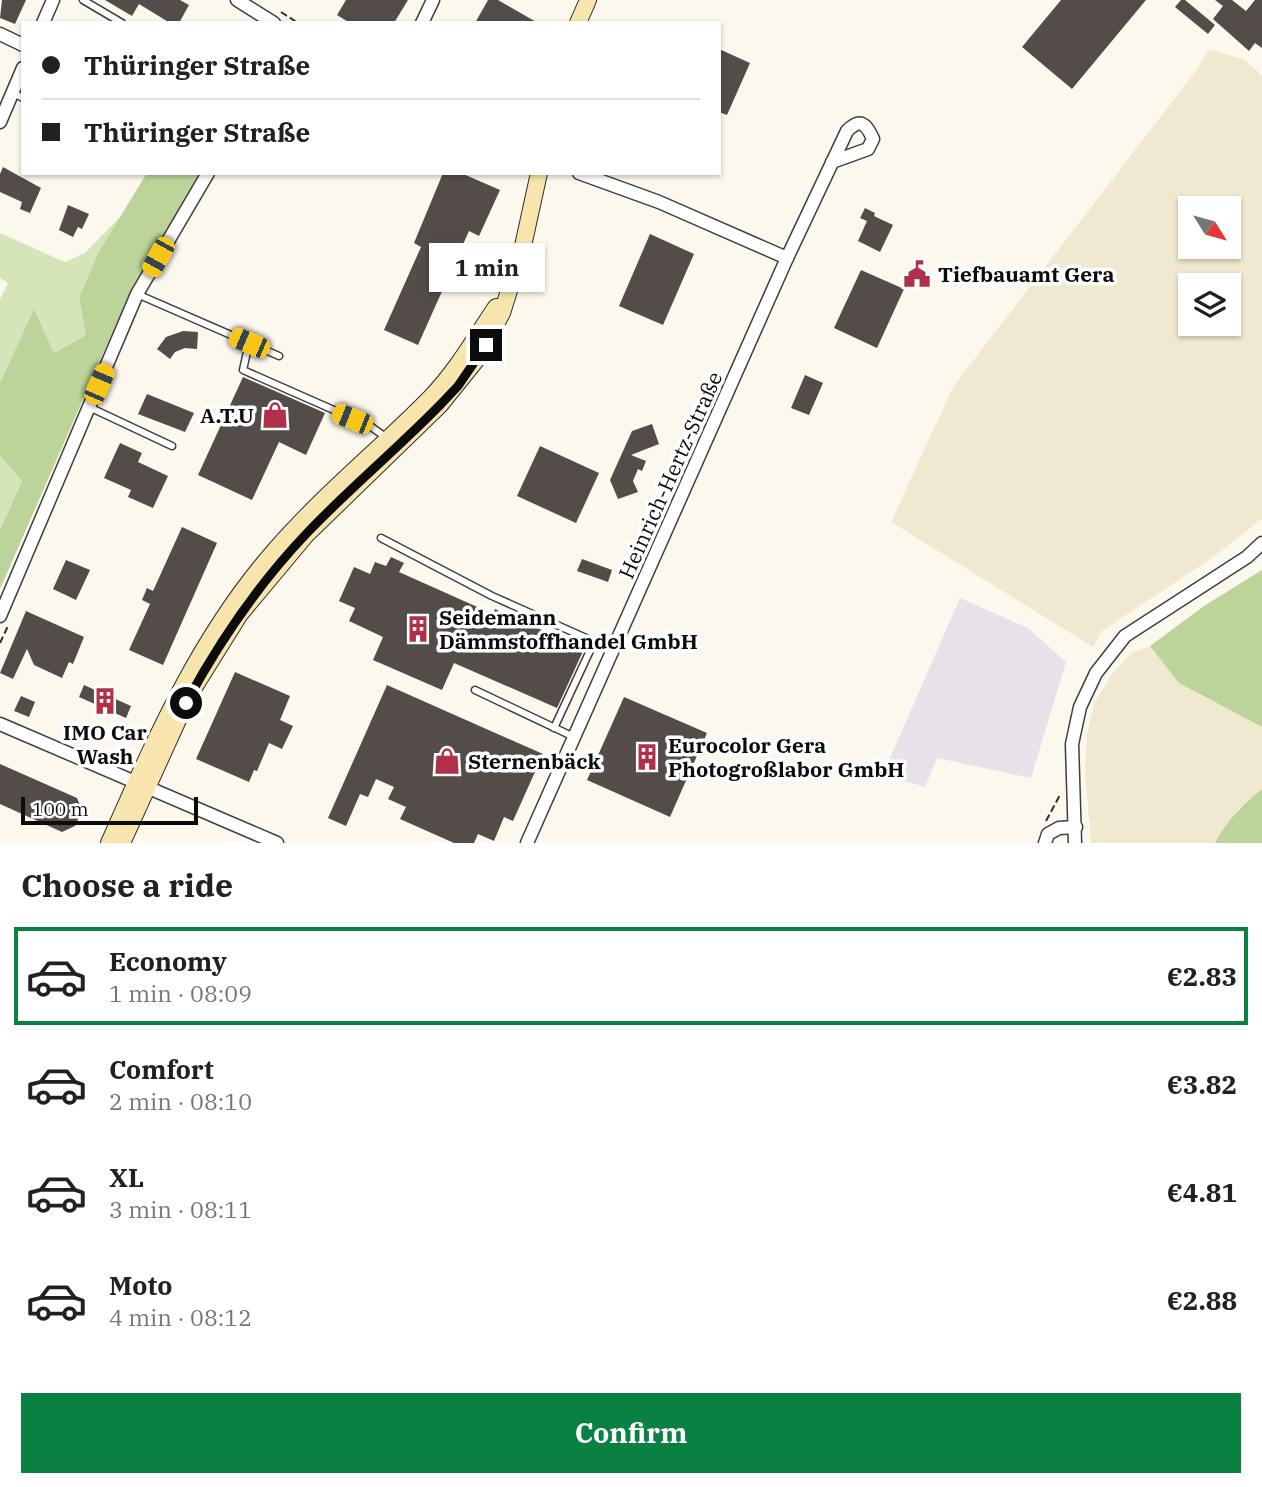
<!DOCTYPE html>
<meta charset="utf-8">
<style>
:root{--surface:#fff;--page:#f6f6f6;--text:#202124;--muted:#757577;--line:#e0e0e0;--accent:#0b8043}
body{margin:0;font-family:"IBM Plex Serif",serif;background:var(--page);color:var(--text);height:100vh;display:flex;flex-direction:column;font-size:26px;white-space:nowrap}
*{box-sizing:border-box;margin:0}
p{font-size:23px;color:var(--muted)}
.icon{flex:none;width:38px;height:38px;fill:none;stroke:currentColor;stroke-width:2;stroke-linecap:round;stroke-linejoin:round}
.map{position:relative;height:843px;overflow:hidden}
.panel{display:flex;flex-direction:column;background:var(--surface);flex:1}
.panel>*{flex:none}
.guide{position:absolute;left:21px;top:21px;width:700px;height:154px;border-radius:0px;box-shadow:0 2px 5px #0004;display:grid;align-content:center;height:154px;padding:0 21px;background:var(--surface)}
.needle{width:46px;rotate:127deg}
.controls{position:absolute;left:1178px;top:196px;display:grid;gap:14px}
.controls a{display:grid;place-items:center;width:63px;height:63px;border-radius:0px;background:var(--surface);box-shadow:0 2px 5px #0004;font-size:35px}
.scale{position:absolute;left:21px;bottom:18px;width:177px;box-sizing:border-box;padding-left:7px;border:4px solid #0c0c0c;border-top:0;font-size:19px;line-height:24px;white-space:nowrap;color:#0c0c0c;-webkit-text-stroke:5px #fff;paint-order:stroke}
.end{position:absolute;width:32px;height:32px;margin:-16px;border:9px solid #0c0c0c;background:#fff;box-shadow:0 0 0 4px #fff}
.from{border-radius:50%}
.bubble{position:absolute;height:49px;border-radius:0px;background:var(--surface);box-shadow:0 2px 5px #0004;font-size:23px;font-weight:800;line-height:49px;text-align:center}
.car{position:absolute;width:21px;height:42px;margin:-21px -10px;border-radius:9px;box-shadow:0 0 5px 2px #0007;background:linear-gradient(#f5c518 24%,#345 0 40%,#f5c518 0 76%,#345 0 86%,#f5c518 0)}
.guide b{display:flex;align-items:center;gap:24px;height:66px;font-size:26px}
.guide b+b{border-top:2px solid var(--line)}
.guide i{width:18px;height:18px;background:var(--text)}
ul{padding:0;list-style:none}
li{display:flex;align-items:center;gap:21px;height:98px;margin:0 14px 10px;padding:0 7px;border:4px solid transparent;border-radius:0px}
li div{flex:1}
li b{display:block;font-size:26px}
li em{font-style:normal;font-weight:800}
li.active{border-color:var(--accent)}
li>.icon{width:63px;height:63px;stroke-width:1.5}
h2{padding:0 21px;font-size:32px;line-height:84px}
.cta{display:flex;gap:14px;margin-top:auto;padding:14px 21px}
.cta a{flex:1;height:80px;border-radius:0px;background:var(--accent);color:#fff;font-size:28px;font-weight:800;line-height:80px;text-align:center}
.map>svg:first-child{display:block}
</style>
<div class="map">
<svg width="1262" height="843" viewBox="0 0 1262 843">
<rect width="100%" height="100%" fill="#fdf8ed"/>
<path fill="#e8e1ea" d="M960,598L1028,628L1066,662L1031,778L937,758L925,787L883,774Z"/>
<g fill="#f1e9cf" fill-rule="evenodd">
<path d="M1209,49L1245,60L1262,76V519L1212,558L1102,631L1093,647L891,522L953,387L1198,68ZM1190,208H1228V247H1190ZM1190,285H1228V324H1190Z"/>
<path d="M1150,646L1179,683L1262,727V789L1240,807L1223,829L1215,843H1091L1085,773L1087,734L1095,701L1113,673L1131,653Z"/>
</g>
<g fill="#d6e5b9">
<path d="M120,217L98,253L79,298L86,335L54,353L34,310L0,383V299L8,283L0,278V233L65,262L85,253Z"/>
<path d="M0,456L22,481L0,530Z"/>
</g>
<g fill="#bcd49a">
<path d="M147,173H200L130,292L0,589V530L22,481L0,456V383L34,309L54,353L86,335L79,298L98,253Z"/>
<path d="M1262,570V727L1179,683L1150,646L1204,606Z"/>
<path d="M1262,789V843H1215C1227,820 1242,805 1262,789Z"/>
</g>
<g fill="#544c49">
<path d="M2,0H26L15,24L0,18Z"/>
<path d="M105,0H180L189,5L179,23H170L139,4L132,16Z"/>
<path d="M346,0H408L394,23H350L337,15Z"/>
<path d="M488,0H498L538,23H475Z"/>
<path d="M1061,0H1146L1072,89L1022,47Z"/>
<path d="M1181,0H1185L1215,25L1208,34L1175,7Z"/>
<path d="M1215,0H1232L1246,11L1255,0H1262V48L1255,43L1249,51L1213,19L1223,6Z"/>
<path d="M719,49L750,63L727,115L719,112Z"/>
<path d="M3,167L41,188L30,213L20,209L22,202L0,192V174Z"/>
<path d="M443,173H461L500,190L479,236L469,231L418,345L384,330L421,247L414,243Z"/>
<path d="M68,205L89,214L82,229L78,227L73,237L59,230Z"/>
<path d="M865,208L875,213L874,216L893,225L880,252L858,241L867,221L860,218Z"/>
<path d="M650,234L694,254L663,325L619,306Z"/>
<path d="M861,270L904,289L877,348L834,328Z"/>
<path d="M183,331L198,332L197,349L185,348L175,352L170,359L157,349L166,337Z"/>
<path d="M805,375L823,383L809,415L791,408Z"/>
<path d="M243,377L325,413L306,455L279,442L252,500L198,475Z"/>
<path d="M147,394L194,413L185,432L138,414Z"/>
<path d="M652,424L659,444L631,455L646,461L642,471L638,469L633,481L638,492L618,499L610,480L632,431Z"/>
<path d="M120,443L142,453L138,462L168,476L153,508L128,497L131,490L104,478Z"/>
<path d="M540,446L599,473L576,523L517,496Z"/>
<path d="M182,527L217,543L163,665L129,650L150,604L142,600L147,588L153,591Z"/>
<path d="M391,557L404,563L399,572L493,614L495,609L584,649L557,708L454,663L442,690L373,660L383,637L349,621L355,608L339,601L354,567L370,574L375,562L386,566Z"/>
<path d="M582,559L612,570L608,582L577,571Z"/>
<path d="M66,560L90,570L76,600L53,589Z"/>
<path d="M26,611L84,637L73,664L69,662L62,678L34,665L27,649L13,679L0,673Z"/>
<path d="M235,672L290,696L280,720L293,726L282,749L269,743L257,771L254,770L249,782L196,759Z"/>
<path d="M84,685L131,706L126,718L79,697Z"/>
<path d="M387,685L543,754L513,821L504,817L494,841L478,834L474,843H454L400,819L406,807L388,799L394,787L376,779L368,797L360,794L346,826L328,818Z"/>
<path d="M21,696L35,702L29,717L14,711Z"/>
<path d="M624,697L707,733L670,817L587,780Z"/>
<path d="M0,764L77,798L82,810L75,826L62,832L0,804Z"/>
</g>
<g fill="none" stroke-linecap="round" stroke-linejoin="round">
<defs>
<g id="lane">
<path d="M83,0L122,23"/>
<path d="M13,93L23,98"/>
<path d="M137,294L279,356"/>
<path d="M249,343L243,370L370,426L387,438"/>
<path d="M89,407L172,446"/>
<path d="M381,538L492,596L613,650"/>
<path d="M475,690L574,737"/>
<path d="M554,728L594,642"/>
</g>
<g id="street">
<path d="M237,0L274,23"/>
<path d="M43,23L53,0"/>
<path d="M422,23L433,0"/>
<path d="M0,34L23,45"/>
<path d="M0,122L23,68"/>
<path d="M579,173L659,202L787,258"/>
<path d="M0,616L137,294L208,173"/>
<path d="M0,724L277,843"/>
<path d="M527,843L787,258L847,131C860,118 866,123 873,139L868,149L832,162"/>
<path d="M1045,843L1048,834L1059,828L1076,827"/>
<path d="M1075,843L1072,744L1080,707L1096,673L1125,636L1247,557L1262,543"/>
</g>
<g id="secondary">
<path d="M578,23L588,0"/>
<path d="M109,843C155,739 200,635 276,549C324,494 380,449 431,397C457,370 475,338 496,307"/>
<path d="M122,843L178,720L195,686L240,614L306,535L440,405L477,359L502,313L523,246L539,173"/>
</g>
</defs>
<use href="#lane" stroke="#3f3f3f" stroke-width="9"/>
<use href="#street" stroke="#3f3f3f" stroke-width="15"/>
<use href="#secondary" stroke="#2e2e2e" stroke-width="18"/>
<g stroke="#2e2e2e" stroke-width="2" stroke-dasharray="7 3.5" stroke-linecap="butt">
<path d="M281,12L298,23"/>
<path d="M0,643L8,626"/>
<path d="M1046,821L1060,795"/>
</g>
<use href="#lane" stroke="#fff" stroke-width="6"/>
<use href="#street" stroke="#fff" stroke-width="12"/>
<use href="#secondary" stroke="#f8e5ad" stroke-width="16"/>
</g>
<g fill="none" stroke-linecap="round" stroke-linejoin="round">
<path stroke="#0c0c0c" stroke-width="9" d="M186,703C219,642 259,583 308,532C350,488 397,449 440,405L458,386L486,345"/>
</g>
<defs>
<symbol id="civic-bare" viewBox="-9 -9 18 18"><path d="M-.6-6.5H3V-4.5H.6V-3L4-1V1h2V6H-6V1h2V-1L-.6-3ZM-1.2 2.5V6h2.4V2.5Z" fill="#af3048" stroke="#fff" stroke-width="2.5" paint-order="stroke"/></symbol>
<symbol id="shop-bare" viewBox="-9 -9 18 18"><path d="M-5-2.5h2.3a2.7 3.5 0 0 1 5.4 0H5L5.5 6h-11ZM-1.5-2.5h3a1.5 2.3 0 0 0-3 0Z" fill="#af3048" stroke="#fff" stroke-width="2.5" paint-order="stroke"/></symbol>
<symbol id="building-bare" viewBox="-9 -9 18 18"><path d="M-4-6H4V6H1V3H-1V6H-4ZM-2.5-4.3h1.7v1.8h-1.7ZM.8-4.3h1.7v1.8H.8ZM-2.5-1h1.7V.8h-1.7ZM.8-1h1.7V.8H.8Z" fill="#af3048" stroke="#fff" stroke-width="2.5" paint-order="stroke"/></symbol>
</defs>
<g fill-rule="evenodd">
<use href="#civic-bare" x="898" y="255" width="38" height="38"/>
<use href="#shop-bare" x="256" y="396" width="38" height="38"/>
<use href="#building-bare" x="399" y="610" width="38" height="38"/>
<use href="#building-bare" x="86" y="682" width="38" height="38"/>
<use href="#building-bare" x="628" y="738" width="38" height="38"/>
<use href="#shop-bare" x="428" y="742" width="38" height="38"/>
</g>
<g text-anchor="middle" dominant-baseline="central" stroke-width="7" stroke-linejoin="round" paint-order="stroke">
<g font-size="21" font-weight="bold" fill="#0c0c0c" stroke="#fff" text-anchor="start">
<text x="938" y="274">Tiefbauamt Gera</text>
<text x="254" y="415" text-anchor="end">A.T.U</text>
<text x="439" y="617">Seidemann<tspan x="439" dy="24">Dämmstoffhandel GmbH</tspan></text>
<text x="105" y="732" text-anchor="middle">IMO Car<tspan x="105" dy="24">Wash</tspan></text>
<text x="668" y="745">Eurocolor Gera<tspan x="668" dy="24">Photogroßlabor GmbH</tspan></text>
<text x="468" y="761">Sternenbäck</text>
</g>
<g font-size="21" fill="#0c0c0c" stroke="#fff">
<text transform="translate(670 475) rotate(-66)">Heinrich-Hertz-Straße</text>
</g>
</g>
</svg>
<div class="controls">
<a><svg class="needle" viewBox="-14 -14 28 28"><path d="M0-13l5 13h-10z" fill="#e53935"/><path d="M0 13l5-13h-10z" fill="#757577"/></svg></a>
<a><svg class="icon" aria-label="layers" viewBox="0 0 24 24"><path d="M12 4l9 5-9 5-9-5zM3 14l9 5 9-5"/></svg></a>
</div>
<div class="scale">100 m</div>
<i class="end from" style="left:186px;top:703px"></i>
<i class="end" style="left:486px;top:345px"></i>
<div class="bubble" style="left:429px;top:243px;width:116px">1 min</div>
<i class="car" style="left:158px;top:257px;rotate:209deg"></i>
<i class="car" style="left:249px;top:343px;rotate:293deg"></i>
<i class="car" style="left:99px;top:384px;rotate:23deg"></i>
<i class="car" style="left:352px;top:419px;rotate:292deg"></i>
<div class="guide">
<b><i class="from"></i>Thüringer Straße</b>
<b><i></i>Thüringer Straße</b>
</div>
</div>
<section class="panel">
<h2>Choose a ride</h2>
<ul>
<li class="active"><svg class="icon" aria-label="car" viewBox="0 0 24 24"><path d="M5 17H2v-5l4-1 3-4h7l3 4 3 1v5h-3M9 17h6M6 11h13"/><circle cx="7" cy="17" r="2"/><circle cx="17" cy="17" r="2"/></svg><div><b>Economy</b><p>1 min · 08:09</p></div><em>€2.83</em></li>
<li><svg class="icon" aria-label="car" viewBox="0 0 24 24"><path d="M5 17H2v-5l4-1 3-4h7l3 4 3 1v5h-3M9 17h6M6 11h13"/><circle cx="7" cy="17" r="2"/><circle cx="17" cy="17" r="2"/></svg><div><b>Comfort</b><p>2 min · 08:10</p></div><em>€3.82</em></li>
<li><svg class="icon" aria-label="car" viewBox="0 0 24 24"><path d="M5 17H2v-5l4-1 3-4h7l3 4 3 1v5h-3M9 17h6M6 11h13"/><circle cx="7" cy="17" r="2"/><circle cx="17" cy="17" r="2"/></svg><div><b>XL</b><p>3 min · 08:11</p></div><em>€4.81</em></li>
<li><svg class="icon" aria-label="car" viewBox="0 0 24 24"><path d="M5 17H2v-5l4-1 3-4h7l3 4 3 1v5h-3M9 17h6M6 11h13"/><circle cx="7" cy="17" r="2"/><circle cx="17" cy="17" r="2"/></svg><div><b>Moto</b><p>4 min · 08:12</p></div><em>€2.88</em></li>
</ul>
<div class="cta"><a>Confirm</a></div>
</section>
